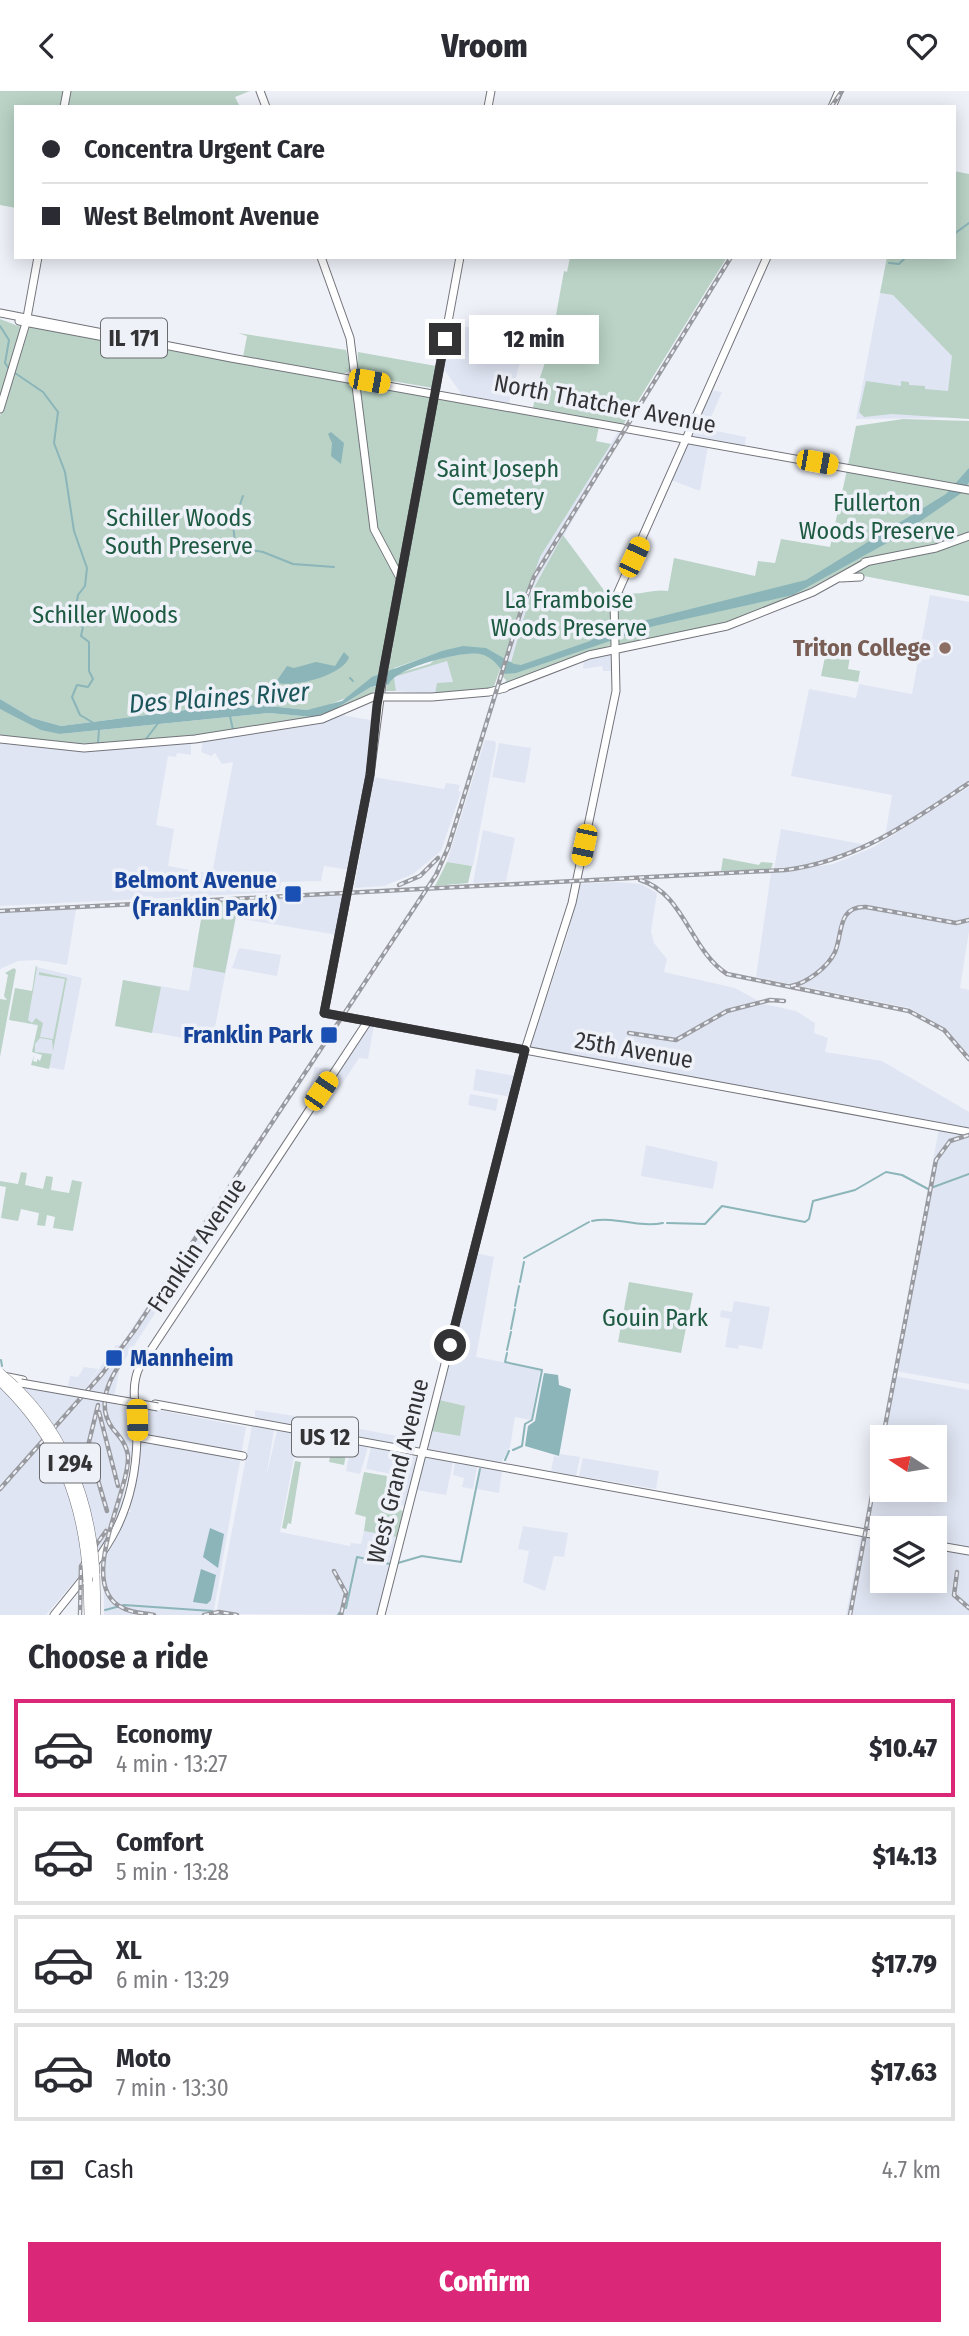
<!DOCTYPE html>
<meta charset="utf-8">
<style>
:root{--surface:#fff;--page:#f7f7f7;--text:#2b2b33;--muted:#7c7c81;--line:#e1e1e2;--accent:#db2777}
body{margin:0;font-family:"Fira Sans Condensed",sans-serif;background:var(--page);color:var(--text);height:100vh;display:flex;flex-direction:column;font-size:26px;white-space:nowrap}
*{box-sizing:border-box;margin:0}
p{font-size:23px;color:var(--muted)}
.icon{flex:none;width:38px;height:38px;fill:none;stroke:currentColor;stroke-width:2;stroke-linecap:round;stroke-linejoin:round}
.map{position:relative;height:1524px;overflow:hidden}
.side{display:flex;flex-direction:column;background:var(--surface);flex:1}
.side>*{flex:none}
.top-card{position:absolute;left:14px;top:14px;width:942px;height:154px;border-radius:0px;box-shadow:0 4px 18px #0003;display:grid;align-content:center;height:154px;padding:0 28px;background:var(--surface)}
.needle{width:46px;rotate:282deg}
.controls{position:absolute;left:870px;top:1334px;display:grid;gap:14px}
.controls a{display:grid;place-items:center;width:77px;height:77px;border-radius:0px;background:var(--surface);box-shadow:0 4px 18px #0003;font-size:35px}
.end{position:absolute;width:32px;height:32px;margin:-16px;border:9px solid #333336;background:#fff;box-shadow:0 0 0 4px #fff}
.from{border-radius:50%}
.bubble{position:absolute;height:49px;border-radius:0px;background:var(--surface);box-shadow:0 4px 18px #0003;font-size:23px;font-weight:800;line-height:49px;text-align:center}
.car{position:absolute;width:21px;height:42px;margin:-21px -10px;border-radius:9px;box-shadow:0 0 5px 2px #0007;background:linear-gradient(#f5c518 24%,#345 0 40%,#f5c518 0 76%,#345 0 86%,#f5c518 0)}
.top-card b{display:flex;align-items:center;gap:24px;height:66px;font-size:26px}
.top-card b+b{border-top:2px solid var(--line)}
.top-card i{width:18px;height:18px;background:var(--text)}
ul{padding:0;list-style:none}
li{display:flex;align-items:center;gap:21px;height:98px;margin:0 14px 10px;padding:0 14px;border:4px solid var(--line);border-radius:0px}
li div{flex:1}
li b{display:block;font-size:26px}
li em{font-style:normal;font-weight:800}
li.active{border-color:var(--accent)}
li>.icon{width:63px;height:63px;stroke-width:1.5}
h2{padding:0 28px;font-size:32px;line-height:84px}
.pay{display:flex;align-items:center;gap:18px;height:77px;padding:0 28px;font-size:26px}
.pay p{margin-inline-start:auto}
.button{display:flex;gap:14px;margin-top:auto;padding:14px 28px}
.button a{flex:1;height:80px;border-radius:0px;background:var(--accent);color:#fff;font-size:28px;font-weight:800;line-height:80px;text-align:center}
header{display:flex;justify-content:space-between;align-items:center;height:91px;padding:0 28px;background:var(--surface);font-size:32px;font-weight:800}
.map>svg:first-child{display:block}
</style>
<header><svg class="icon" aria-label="back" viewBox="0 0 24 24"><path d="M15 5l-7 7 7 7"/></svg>Vroom<svg class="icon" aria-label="heart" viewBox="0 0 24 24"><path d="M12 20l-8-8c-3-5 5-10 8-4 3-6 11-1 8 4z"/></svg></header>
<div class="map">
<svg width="969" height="1524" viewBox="0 0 969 1524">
<rect width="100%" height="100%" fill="#eef1f8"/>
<g fill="#e0e5f3">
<path d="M880,202L893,204L953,265L945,327L856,328Z"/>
<path d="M450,233L527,246L509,312L462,304L442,275Z"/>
<path d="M710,299L722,301L706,338L746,346L744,357L692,347Z"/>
<path d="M620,338L626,339L534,495L511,571L502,566L519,510L540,466Z"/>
<path d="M688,353L708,355L700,400L671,389Z"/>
<path d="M930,504L969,511V694L885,746L892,704L791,685L809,598L856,607L859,593L912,603Z"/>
<path d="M611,562L614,580H603L602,575L583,578L584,567Z"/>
<path d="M446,567L453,591L435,603L396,600L394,585Z"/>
<path d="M341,624L371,629L368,672L349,779L324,775L321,790L281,791L279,801L0,815V650L191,652V664L177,662L176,666L168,665L156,734L174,738L168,775L212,783L233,671L222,673L215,662L211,665L201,661L203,649Z"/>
<path d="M485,649L495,650L496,654L473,775L447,771Z"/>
<path d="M499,652L531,657L525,692L492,686Z"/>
<path d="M374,686L444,698L446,692L460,694L458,700L461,701L441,760L413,783L384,795L354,797Z"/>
<path d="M969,696V840L960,897L969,899V964L943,936L910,917L756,886L771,782L833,773L874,756Z"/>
<path d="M781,738L867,754L828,771L774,778Z"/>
<path d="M483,739L515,747L506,790L473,792Z"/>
<path d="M615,791L641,793L657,802L651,840L654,852L667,868L664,881L735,897L764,913L796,920L815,932L814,942L828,947L825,961L882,970L969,1021V1037L530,956L568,843L579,793Z"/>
<path d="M346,804L338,844L236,827L212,952L115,935L123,889L189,900L204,811Z"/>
<path d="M76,818L67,874L37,869L18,870L0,878V822Z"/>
<path d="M239,857L281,864L277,885L232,877Z"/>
<path d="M37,876L82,887L64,979L39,975L42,963L32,961L38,935L26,932Z"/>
<path d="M369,933L374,934L368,968L359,967L328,1014L324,1013L317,1024L309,1023L314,1000L309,999L315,976L338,979Z"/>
<path d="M476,978L515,985L511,1006L473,999Z"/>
<path d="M470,1003L498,1008L496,1020L468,1014Z"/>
<path d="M939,1037L969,1042V1293L895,1280Z"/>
<path d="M646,1054L718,1071L713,1098L641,1085Z"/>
<path d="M213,1115L223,1118L120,1276L113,1310L117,1314L130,1317L134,1350L120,1422L105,1454L46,1524H0V1295L18,1294L80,1305L116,1254H121Z"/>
<path d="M476,1162L494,1166L476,1266L540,1278L531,1329L515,1326L510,1356L501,1372L430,1359L427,1356L431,1340L459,1345L448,1312L439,1309Z"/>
<path d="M734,1210L770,1216L762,1258L739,1254L738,1258L725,1256L730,1228L720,1226L721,1219L732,1221Z"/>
<path d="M84,1276L98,1278L87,1295L84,1298L68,1295L70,1285L78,1286Z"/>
<path d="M895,1285L969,1299V1457L935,1451L934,1437H882V1441L867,1439L882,1355V1398H934V1346H884Z"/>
<path d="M138,1315L246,1336L213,1524H104V1466L119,1442L127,1421H131L129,1415Z"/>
<path d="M255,1319L302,1326L300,1335L255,1328Z"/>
<path d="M305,1328L352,1337L351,1344L306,1337Z"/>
<path d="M252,1335L274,1339L266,1387L277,1340L330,1348L327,1361L318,1360L317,1365L297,1361L294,1366L280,1441L350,1455L351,1452L361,1453L364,1440L398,1446L379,1524L216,1523Z"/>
<path d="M355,1337L402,1346L400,1354L353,1345Z"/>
<path d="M351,1353L368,1356L360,1383L346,1380Z"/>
<path d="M371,1356L417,1366L405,1415L387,1412L391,1383L366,1378Z"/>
<path d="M560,1363L580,1366L576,1385L551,1380L554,1365L559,1366Z"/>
<path d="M425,1366L453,1371L446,1404L417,1399Z"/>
<path d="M583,1367L659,1380L656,1398L579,1385Z"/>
<path d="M455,1372L477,1376L473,1398L462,1396L464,1387L453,1384Z"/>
<path d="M481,1377L502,1380L499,1402L477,1398Z"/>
<path d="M523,1435L568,1442L564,1466L554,1465L545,1500L523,1491L529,1460L518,1458Z"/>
<path d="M862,1441L882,1445V1489H934L935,1454L969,1460V1524H846Z"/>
</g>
<g fill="#bad3c6" fill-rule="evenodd">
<path d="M0,0H63L60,16H16V117L0,114Z"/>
<path d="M69,0H250L235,6L240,16H76L67,14Z"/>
<path d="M954,80L969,83V328L892,323L864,326L859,321L866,290L901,295V290L909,291V294L925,295V298L948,300L952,265L893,204L880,202L887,166H954Z"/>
<path d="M570,166H727L623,334L533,317L537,295L550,257L564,180L567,181Z"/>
<path d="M0,228L21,236L0,311Z"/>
<path d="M30,235L345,290L352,294L373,444L397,491L378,584L346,607L321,617L307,619L260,614L186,619L61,635L32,627L0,608V325Z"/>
<path d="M238,242L346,259L351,279L343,283L243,266L247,245Z"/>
<path d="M358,261L436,275L433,297L363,285L357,279Z"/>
<path d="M362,293L432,305L399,479L378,443L359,297Z"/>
<path d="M436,307L599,335L596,350L611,353L540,466L493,598L435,603L437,592L453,591L447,570L394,586L396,600H386L389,566L391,565ZM444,560L430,573L396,583L394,577Z"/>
<path d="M903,328L969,330V397L848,374L856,335Z"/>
<path d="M847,379L969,402V443L943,454L861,470L801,502L734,530L618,554L614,516L620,500C636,507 652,497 668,500L674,467L755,485L758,470L775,472L781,448L830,456Z"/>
<path d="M563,444L612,510L611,554L505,595L506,589L502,585L511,571L531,502Z"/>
<path d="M969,447V505L848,482L861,475Z"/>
<path d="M826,561L850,565L848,578L860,580L858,591L821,585Z"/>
<path d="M371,596H377L374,601L327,624L211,644L99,654L0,645V618L60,643L269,622L313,626L332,620Z"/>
<path d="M723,767L759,774L761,771L773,772L771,778L721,780Z"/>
<path d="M447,771L472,775L468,792L435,795Z"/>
<path d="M239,809L225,882L193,876L204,811Z"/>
<path d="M36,874L37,877L28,929L32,932L36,927L43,932L40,946L53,948L65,888L39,884V881L67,887L53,960L52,949L40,947L35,953V961L52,963L49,978L31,974L34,964L33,970L37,971V968L40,970L42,964L32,961L38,934L9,929L15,897L32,900Z"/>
<path d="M14,877L16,879L0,966V908L7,909L4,905L8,884L5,882Z"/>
<path d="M123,889L161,896L152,942L115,935Z"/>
<path d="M21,1081L27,1082L25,1094L43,1098L46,1085L53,1086L51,1099L69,1102L72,1089L82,1091L73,1140L53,1137L55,1126L47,1124L45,1135L37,1134L39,1122L21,1118L18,1130L1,1127L6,1096L0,1095V1090L18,1093Z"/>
<path d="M629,1191L693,1202L681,1262L618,1251Z"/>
<path d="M439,1309L465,1315L460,1345L431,1340Z"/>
<path d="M333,1350L348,1353L344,1374L329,1371Z"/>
<path d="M295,1370L301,1371L291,1433L288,1432L286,1438L282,1437Z"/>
<path d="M364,1381L387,1385L384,1413L403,1420L397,1446L364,1440L366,1426L355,1423Z"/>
</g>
<g fill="#8bb5b9">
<path d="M331,341L344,352L341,373L331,365L332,352L328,343Z"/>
<path d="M969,377V391L963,401L896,447L793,504L654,535L516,582L505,583C497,574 493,566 480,563C463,559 395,577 389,593L371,596L332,620L313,626L269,622L60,643L41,639L0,618V608L32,627L61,635L186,619L260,614L307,619L342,610L372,586L442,560L463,555L486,557L514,573L521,574L590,550L611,538L806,489L946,403Z"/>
<path d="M344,561L349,566C344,584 292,598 276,591L287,575L294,577L316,571L335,575Z"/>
<path d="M544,1282L558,1284L559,1294L571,1298L559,1365L525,1355L528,1335L535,1330Z"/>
<path d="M210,1437L224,1443L218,1477L203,1466Z"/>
<path d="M201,1478L216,1484L211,1509L207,1513L193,1511Z"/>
</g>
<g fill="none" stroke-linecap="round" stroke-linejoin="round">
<g stroke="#8bb5b9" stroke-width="2">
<path d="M954,143L969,132"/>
<path d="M889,172L899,173L906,166"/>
<path d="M0,235L9,249L5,272L9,278"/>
<path d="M15,282L43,301L58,321L54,352L65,381L74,440L87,477L85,495L78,504L75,522L83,536L81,545L89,551V580L93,588L88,596L77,594L72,606L80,624L92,631"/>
<path d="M235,452L233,433L243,405"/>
<path d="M239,457L263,461L293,473L334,476"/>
<path d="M350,587L353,590"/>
<path d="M230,625L233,639"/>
<path d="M146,648L159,631"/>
<path d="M98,652L99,638"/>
<path d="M592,1130C616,1125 638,1137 663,1132"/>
<path d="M667,1132L705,1133L722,1115L805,1131L809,1128L813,1110L855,1099L886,1081L902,1084L928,1098L969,1083"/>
<path d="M524,1167L589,1131"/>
<path d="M520,1191L524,1171"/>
<path d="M515,1215L519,1195"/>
<path d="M511,1238L515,1218"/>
<path d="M507,1259L511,1241"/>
<path d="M507,1262L505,1271L542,1279L532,1329L525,1333L522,1355L513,1359"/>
<path d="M1,1269L2,1275"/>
<path d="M505,1369L509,1360"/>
<path d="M398,1472L422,1465L461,1471L480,1378"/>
<path d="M346,1517L357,1466L390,1473"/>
<path d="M342,1518L344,1517"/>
<path d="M105,1519L124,1514L212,1520"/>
<path d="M218,1522L227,1524"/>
<path d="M338,1524L339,1522"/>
</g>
<defs>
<g id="major">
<path d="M260,0L266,16"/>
<path d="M64,16L67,0"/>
<path d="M488,16L491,0"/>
<path d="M832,16L839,0"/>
<path d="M321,166L350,247L374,438L400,487"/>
<path d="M460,166L384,577L370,684L324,922L969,1041"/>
<path d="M0,222L231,267L969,399"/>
<path d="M19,230L131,251"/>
<path d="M0,318L26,232L38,166"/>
<path d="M865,471L936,457L969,445"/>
<path d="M841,487L860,486"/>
<path d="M503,597L589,564L727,535L813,501L867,471"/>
<path d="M0,648L84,657L195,648L322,628L373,606H432L489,601L505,597"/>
<path d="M3,1285L23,1289"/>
<path d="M155,1313L882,1445"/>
<path d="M137,1346L243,1365"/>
<path d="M934,1454L969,1460"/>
<path d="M54,1524C103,1463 135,1430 137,1347C138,1323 129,1299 139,1277L368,930"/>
<path d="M381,1524L525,959L572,812L616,600L614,510L767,166"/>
</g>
<g id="highway">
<path d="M95,1483L96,1524"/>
<path d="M88,1491L89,1524"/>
</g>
</defs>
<use href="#major" stroke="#72747a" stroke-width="9"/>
<use href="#highway" stroke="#72747a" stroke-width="10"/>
<use href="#major" stroke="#fff" stroke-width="7"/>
<use href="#highway" stroke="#fff" stroke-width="9"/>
<defs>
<g id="rail">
<path d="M831,16L842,0"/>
<path d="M640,789C684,802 690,859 727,883L909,920L944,939L969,968"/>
<path d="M399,794L420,785L438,767"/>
<path d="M0,820L785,779C857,770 910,731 969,692"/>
<path d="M791,895C807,892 828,876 835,861C843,842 837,815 866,816L956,832L969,829"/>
<path d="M629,942L676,949L727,920L770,909L784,910"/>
<path d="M120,1273C107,1292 97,1317 113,1338C120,1346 127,1354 128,1366C129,1402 75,1495 123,1517C132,1522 144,1522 154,1524"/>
<path d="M98,1314L88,1355L107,1420"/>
<path d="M99,1321L118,1395"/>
<path d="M883,1346L936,1069L950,1050L969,1044"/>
<path d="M0,1398L102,1283L134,1240L436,784L448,757L520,523L534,486L731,166"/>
<path d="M334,1480L346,1502L341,1524"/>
<path d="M957,1481L954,1504L969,1517"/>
<path d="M80,1524L81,1475L106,1440"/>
<path d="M204,1524L219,1521L237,1524"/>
<path d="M850,1524L882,1351"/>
</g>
</defs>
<use href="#rail" stroke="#989a9f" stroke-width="4.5"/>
<use href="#rail" stroke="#eef1f8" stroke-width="2" stroke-dasharray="5" stroke-linecap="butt"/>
<defs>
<path id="major-bridge" d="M21,1292L158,1316"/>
<g id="highway-bridge">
<path d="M0,1282C62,1333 91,1405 95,1483"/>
<path d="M0,1290C59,1346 84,1411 88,1491"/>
</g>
</defs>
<use href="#major-bridge" stroke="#72747a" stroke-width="9" stroke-linecap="butt"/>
<use href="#highway-bridge" stroke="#72747a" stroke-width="10" stroke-linecap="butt"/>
<use href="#major-bridge" stroke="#fff" stroke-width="7"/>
<use href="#highway-bridge" stroke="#fff" stroke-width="9"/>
</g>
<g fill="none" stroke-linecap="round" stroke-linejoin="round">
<path stroke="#333336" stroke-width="9" d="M445,248L377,614L370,684L324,922L525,959L450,1254"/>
</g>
<circle fill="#8d6e63" stroke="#eef1f8" stroke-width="2.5" cx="945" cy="557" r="7"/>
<g fill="#1a4fb4" stroke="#eef1f8" stroke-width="2.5">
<rect x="284" y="794" width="18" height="18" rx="3.5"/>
<rect x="320" y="935" width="18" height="18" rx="3.5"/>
<rect x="105" y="1258" width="18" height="18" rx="3.5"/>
</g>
<g text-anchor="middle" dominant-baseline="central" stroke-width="7" stroke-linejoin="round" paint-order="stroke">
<g fill="#eef1f8" stroke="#6b6c70" stroke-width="2">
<rect x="101" y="227.5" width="66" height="39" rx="5"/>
<rect x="292" y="1326.5" width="66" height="39" rx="5"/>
<rect x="40" y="1352.5" width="60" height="39" rx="5"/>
</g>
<g font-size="23" font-weight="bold" fill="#333336">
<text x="134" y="247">IL 171</text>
<text x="325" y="1346">US 12</text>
<text x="70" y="1372">I 294</text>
</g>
<g font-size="24" fill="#333336" stroke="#eef1f8">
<text transform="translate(605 313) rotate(11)">North Thatcher Avenue</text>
<text transform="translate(634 959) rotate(10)">25th Avenue</text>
<text transform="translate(197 1154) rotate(-56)">Franklin Avenue</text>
<text transform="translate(398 1380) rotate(-76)">West Grand Avenue</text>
</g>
<g font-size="24" fill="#1d5a41" stroke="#eef1f8">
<text x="498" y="378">Saint Joseph<tspan x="498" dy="28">Cemetery</tspan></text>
<text x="877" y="412">Fullerton<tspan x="877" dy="28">Woods Preserve</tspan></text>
<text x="179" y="427">Schiller Woods<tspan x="179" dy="28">South Preserve</tspan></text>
<text x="569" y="509">La Framboise<tspan x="569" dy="28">Woods Preserve</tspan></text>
<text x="105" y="524">Schiller Woods</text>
<text x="655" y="1227">Gouin Park</text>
</g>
<g font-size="24" font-weight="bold" fill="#785e54" stroke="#eef1f8" text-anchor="end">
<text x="931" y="557">Triton College</text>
</g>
<g font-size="24" font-weight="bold" fill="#164399" stroke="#eef1f8" text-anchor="end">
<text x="277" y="789">Belmont Avenue<tspan x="277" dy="28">(Franklin Park)</tspan></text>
<text x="313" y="944">Franklin Park</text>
<text x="130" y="1267" text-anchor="start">Mannheim</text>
</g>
<g font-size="26" font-style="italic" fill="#1b565b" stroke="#eef1f8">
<text transform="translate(219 607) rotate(-4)">Des Plaines River</text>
</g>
</g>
</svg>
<div class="controls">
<a><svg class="needle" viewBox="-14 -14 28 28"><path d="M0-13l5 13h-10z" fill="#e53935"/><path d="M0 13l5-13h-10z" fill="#7c7c81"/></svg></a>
<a><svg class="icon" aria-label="layers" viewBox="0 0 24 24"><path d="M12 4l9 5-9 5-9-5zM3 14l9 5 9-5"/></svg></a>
</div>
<i class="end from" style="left:450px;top:1254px"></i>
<i class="end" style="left:445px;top:248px"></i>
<div class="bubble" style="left:469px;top:224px;width:130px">12 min</div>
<i class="car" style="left:369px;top:290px;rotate:100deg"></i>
<i class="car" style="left:817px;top:371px;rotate:100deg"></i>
<i class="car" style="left:634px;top:466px;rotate:25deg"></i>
<i class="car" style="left:584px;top:754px;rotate:192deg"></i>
<i class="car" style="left:321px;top:1000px;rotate:34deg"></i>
<i class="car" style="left:137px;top:1329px;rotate:178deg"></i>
<div class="top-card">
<b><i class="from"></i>Concentra Urgent Care</b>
<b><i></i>West Belmont Avenue</b>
</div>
</div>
<section class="side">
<h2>Choose a ride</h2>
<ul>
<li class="active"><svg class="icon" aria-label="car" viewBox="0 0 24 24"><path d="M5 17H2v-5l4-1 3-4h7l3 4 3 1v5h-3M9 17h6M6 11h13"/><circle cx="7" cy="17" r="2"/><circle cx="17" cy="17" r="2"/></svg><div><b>Economy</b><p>4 min · 13:27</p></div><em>$10.47</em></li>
<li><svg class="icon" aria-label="car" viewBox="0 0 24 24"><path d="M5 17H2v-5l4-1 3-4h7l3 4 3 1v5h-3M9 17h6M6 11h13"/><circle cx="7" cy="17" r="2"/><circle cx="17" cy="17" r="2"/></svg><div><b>Comfort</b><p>5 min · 13:28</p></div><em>$14.13</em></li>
<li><svg class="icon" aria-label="car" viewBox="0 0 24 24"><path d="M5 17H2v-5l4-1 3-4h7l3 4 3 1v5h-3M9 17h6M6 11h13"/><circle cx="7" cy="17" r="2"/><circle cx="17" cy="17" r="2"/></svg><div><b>XL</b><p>6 min · 13:29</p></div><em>$17.79</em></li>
<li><svg class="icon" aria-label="car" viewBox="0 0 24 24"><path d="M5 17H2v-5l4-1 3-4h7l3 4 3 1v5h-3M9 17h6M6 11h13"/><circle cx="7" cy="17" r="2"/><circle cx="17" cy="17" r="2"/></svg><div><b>Moto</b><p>7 min · 13:30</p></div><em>$17.63</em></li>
</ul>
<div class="pay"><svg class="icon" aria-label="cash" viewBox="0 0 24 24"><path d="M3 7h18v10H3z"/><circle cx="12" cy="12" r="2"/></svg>Cash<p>4.7 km</p></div>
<div class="button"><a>Confirm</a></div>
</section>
